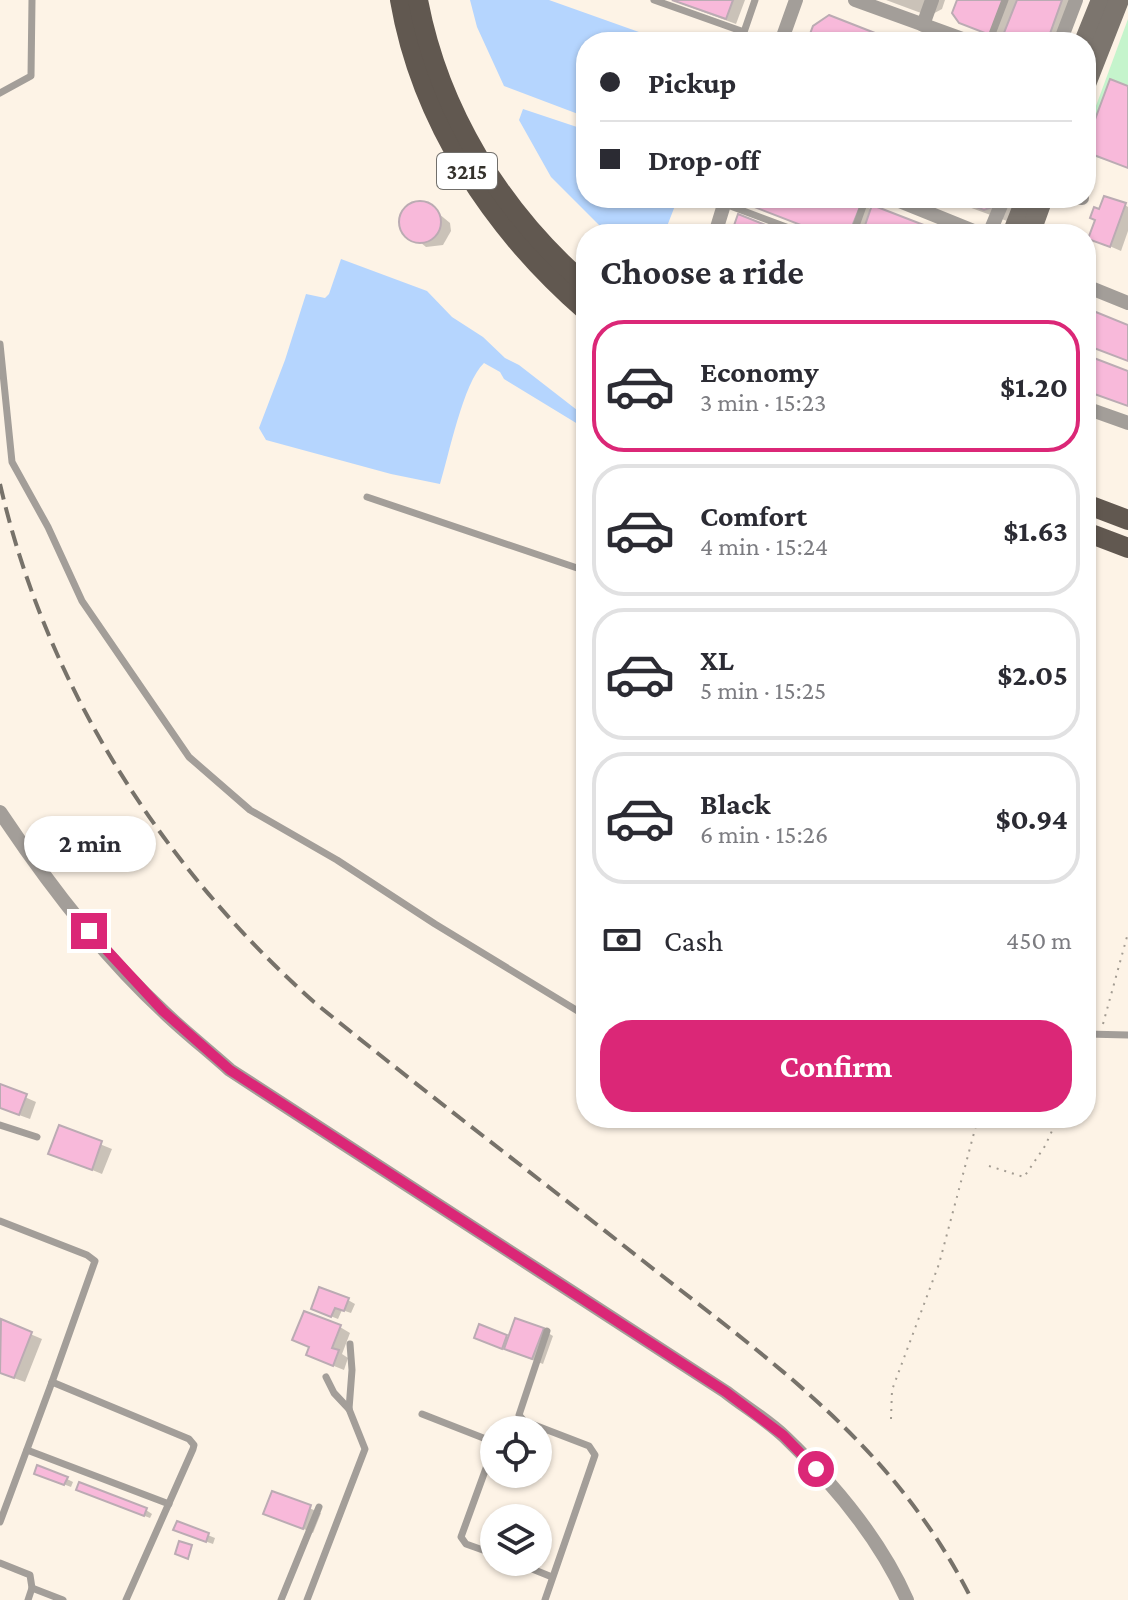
<!DOCTYPE html>
<meta charset="utf-8">
<style>
:root{--surface:#fff;--page:#f7f7f7;--text:#2b2b33;--muted:#7c7c81;--line:#e1e1e2;--accent:#db2777}
body{margin:0;font-family:"Crimson Pro",serif;background:var(--page);color:var(--text);height:100vh;display:flex;flex-direction:column;font-size:30px;white-space:nowrap}
*{box-sizing:border-box;margin:0}
p{font-size:26px;color:var(--muted)}
.icon{flex:none;width:44px;height:44px;fill:none;stroke:currentColor;stroke-width:2;stroke-linecap:round;stroke-linejoin:round}
.map{position:relative;flex:1;overflow:hidden}
.sheet{position:absolute;left:576px;top:224px;width:520px;height:904px;display:flex;flex-direction:column;background:var(--surface);border-radius:32px;box-shadow:0 2px 6px #0004}
.sheet>*{flex:none}
.guide{position:absolute;left:576px;top:32px;width:520px;height:176px;border-radius:32px;box-shadow:0 2px 6px #0004;display:grid;align-content:center;height:176px;padding:0 24px;background:var(--surface)}
.fabs{position:absolute;left:480px;top:1416px;display:grid;gap:16px}
.fabs a{display:grid;place-items:center;width:72px;height:72px;border-radius:50%;background:var(--surface);box-shadow:0 2px 6px #0004;font-size:40px}
.end{position:absolute;width:36px;height:36px;margin:-18px;border:10px solid #db2777;background:#fff;box-shadow:0 0 0 4px #fff}
.from{border-radius:50%}
.bubble{position:absolute;height:56px;border-radius:28px;background:var(--surface);box-shadow:0 2px 6px #0004;font-size:26px;font-weight:700;line-height:56px;text-align:center}
.guide b{display:flex;align-items:center;gap:28px;height:76px;font-size:30px}
.guide b+b{border-top:2px solid var(--line)}
.guide i{width:20px;height:20px;background:var(--text)}
ul{padding:0;list-style:none}
li{display:flex;align-items:center;gap:24px;height:132px;margin:0 16px 12px;padding:0 8px;border:4px solid var(--line);border-radius:32px}
li div{flex:1}
li b{display:block;font-size:30px}
li em{font-style:normal;font-weight:700}
li.on{border-color:var(--accent)}
li>.icon{width:72px;height:72px;stroke-width:1.5}
h2{padding:0 24px;font-size:36px;line-height:96px}
.pay{display:flex;align-items:center;gap:20px;height:88px;padding:0 24px;font-size:30px}
.pay p{margin-inline-start:auto}
.button{display:flex;gap:16px;margin-top:auto;padding:16px 24px}
.button a{flex:1;height:92px;border-radius:32px;background:var(--accent);color:#fff;font-size:32px;font-weight:700;line-height:92px;text-align:center}
.map>svg:first-child{display:block}
</style>
<div class="map">
<svg width="1128" height="1600" viewBox="0 0 1128 1600">
<rect width="100%" height="100%" fill="#fdf3e6"/>
<path fill="#c5f4cc" d="M1128,19V167L1086,154V133Z"/>
<g fill="#b5d5fe">
<path d="M470,0H549L667,42H586V117L504,86L477,27Z"/>
<path d="M523,109L586,130V198H678L664,234H608L551,177L519,120Z"/>
<path d="M341,259L427,291L452,317L483,337L505,358L519,365L586,417V429L504,379L500,372L484,363C463,383 449,455 440,484L391,474L266,440L259,428L285,360L306,294L325,298L329,294Z"/>
</g>
<g fill="#0003">
<path d="M671,0H745L736,24Z"/>
<path d="M886,0H945L942,9L929,16Z"/>
<path d="M959,0H1074L1059,42H1013L1002,36L1001,39L972,28Z"/>
<path d="M748,198H847L873,210L942,234H824L757,208L746,202Z"/>
<path d="M944,198H1024L1007,221Z"/>
<path d="M427,204L450,223L451,231L443,245L426,247L403,228L402,220L410,206Z"/>
<path d="M1125,205L1128,207V231L1121,251L1091,238L1101,211Z"/>
<path d="M0,1086L36,1102L30,1119L0,1108Z"/>
<path d="M60,1128L112,1149L102,1174L51,1153Z"/>
<path d="M348,1300L355,1304L351,1313L342,1310L338,1319L320,1312Z"/>
<path d="M2,1322L42,1339L25,1382L0,1373Z"/>
<path d="M340,1327L350,1333L342,1354L348,1358L344,1370L319,1360L311,1347Z"/>
<path d="M543,1330L553,1336L543,1364L483,1341L506,1336L510,1339Z"/>
<path d="M43,1476L67,1479L73,1482L71,1487Z"/>
<path d="M85,1493L146,1510L152,1514L150,1518Z"/>
<path d="M273,1493L321,1513L313,1533L266,1513Z"/>
<path d="M178,1523L215,1538L213,1544L182,1533Z"/>
</g>
<g fill="#f8b9da" stroke="#bbabb3" stroke-width="2">
<path d="M672,0H733L726,19Z"/>
<path d="M957,0H1003L990,35L959,23L952,13Z"/>
<path d="M1017,0H1062L1047,42H1013L1002,38Z"/>
<path d="M829,15L898,42H807L813,26Z"/>
<path d="M1110,79L1128,86V168L1086,152V144Z"/>
<path d="M1104,196L1126,203L1110,247L1088,239L1095,220L1090,218L1094,207L1099,209Z"/>
<path d="M746,198H853L862,202L849,234H824L744,203Z"/>
<path d="M952,198H998L995,206L984,210Z"/>
<circle cx="420" cy="222" r="21"/>
<path d="M872,205L947,234H862Z"/>
<path d="M738,214L788,234H731Z"/>
<path d="M1086,308L1128,325V361L1086,345Z"/>
<path d="M1086,355L1128,371V406L1086,391Z"/>
<path d="M0,1084L27,1094L19,1115L0,1108Z"/>
<path d="M59,1125L102,1141L92,1170L48,1154Z"/>
<path d="M319,1287L349,1298L344,1311L335,1308L331,1317L311,1309Z"/>
<path d="M304,1311L341,1325L332,1348L339,1350L333,1366L306,1355L309,1347L292,1340Z"/>
<path d="M515,1318L544,1328L532,1359L504,1349Z"/>
<path d="M1,1319L32,1332L14,1378L0,1373Z"/>
<path d="M479,1324L507,1335L502,1349L474,1338Z"/>
<path d="M37,1465L68,1477L64,1485L34,1474Z"/>
<path d="M79,1482L147,1508L144,1516L76,1490Z"/>
<path d="M272,1491L311,1505L303,1529L263,1514Z"/>
<path d="M177,1521L209,1533L206,1542L173,1530Z"/>
<path d="M179,1541L192,1545L188,1559L175,1554Z"/>
</g>
<g fill="none" stroke-linecap="round" stroke-linejoin="round">
<g stroke="#a39c92" stroke-width="2" stroke-dasharray="2 6" stroke-linecap="butt">
<path d="M1103,1024L1128,933"/>
<path d="M1086,1056L1093,1044"/>
<path d="M989,1166L1024,1177L1045,1146L1058,1118"/>
<path d="M891,1419L892,1390L939,1264L978,1118"/>
</g>
<g stroke="#a39e99" stroke-width="7">
<path d="M654,0L744,32L755,0"/>
<path d="M989,42L1005,0"/>
<path d="M0,93L31,76L32,0"/>
<path d="M725,204L805,234"/>
<path d="M853,234L866,198"/>
<path d="M0,344L12,462L48,527L82,601L189,757L250,810L337,860L435,924L586,1016"/>
<path d="M367,497L586,571"/>
<path d="M1086,1034L1128,1035"/>
<path d="M0,1125L37,1137"/>
<path d="M0,1221L87,1255L95,1261L52,1382"/>
<path d="M326,1377L334,1393L349,1409"/>
<path d="M422,1414L491,1441L493,1449L461,1537L466,1544L494,1554"/>
<path d="M27,1450L169,1504"/>
<path d="M0,1522L52,1382L189,1439L194,1445L193,1449L126,1600"/>
<path d="M515,1562L552,1577"/>
<path d="M0,1563L30,1575L32,1588L28,1600"/>
<path d="M32,1588L63,1600"/>
<path d="M281,1600L319,1507"/>
<path d="M307,1600L365,1449L349,1409L352,1370L350,1344"/>
<path d="M545,1600L595,1455L589,1446L524,1421L519,1415L547,1331"/>
</g>
<g stroke="#a39e99" stroke-width="14">
<path d="M855,0L971,42"/>
<path d="M923,25L932,0"/>
<path d="M781,42L796,0"/>
<path d="M1060,42L1076,0"/>
<path d="M892,198L981,234"/>
<path d="M1081,198H1082"/>
<path d="M715,234L726,198"/>
<path d="M989,234L1004,198"/>
<path d="M1086,286L1128,303"/>
<path d="M1086,408L1128,423"/>
<path d="M0,812C48,884 101,954 165,1013C186,1033 209,1051 230,1070L726,1392C745,1407 767,1420 785,1437C833,1483 880,1539 907,1600"/>
</g>
<g stroke="#7c756e" stroke-width="20">
<path d="M1084,42L1101,0"/>
<path d="M1086,84L1119,0"/>
<path d="M1012,234L1026,198"/>
<path d="M1030,234L1043,198"/>
</g>
<g stroke="#615850" stroke-width="20">
<path d="M400,0C421,122 493,230 586,311"/>
<path d="M418,0C439,111 501,212 586,285"/>
<path d="M1086,504L1128,520"/>
<path d="M1086,532L1128,548"/>
</g>
<path stroke="#77726a" stroke-width="4" stroke-dasharray="16 8" stroke-linecap="butt" d="M0,484C46,685 161,866 314,1002C422,1090 533,1174 642,1260C774,1364 894,1445 972,1600"/>
</g>
<g fill="none" stroke-linecap="round" stroke-linejoin="round">
<path stroke="#db2777" stroke-width="10" d="M89,931L163,1011L230,1070L726,1392L783,1435L816,1469"/>
</g>
<g text-anchor="middle" dominant-baseline="central" stroke-width="6" stroke-linejoin="round" paint-order="stroke">
<rect fill="#fff" stroke="#716f6b" stroke-width="2" x="437" y="153" width="60" height="36" rx="6"/>
<g font-size="22" font-weight="bold" fill="#34312b">
<text x="467" y="171">3215</text>
</g>
</g>
</svg>
<div class="fabs">
<a><svg class="icon" aria-label="locate" viewBox="0 0 24 24"><circle cx="12" cy="12" r="6"/><path d="M12 2v4M12 18v4M2 12h4M18 12h4"/></svg></a>
<a><svg class="icon" aria-label="layers" viewBox="0 0 24 24"><path d="M12 4l9 5-9 5-9-5zM3 14l9 5 9-5"/></svg></a>
</div>
<i class="end from" style="left:816px;top:1469px"></i>
<i class="end" style="left:89px;top:931px"></i>
<div class="bubble" style="left:24px;top:816px;width:132px">2 min</div>
<div class="guide">
<b><i class="from"></i>Pickup</b>
<b><i></i>Drop-off</b>
</div>
<section class="sheet">
<h2>Choose a ride</h2>
<ul>
<li class="on"><svg class="icon" aria-label="car" viewBox="0 0 24 24"><path d="M5 17H2v-5l4-1 3-4h7l3 4 3 1v5h-3M9 17h6M6 11h13"/><circle cx="7" cy="17" r="2"/><circle cx="17" cy="17" r="2"/></svg><div><b>Economy</b><p>3 min · 15:23</p></div><em>$1.20</em></li>
<li><svg class="icon" aria-label="car" viewBox="0 0 24 24"><path d="M5 17H2v-5l4-1 3-4h7l3 4 3 1v5h-3M9 17h6M6 11h13"/><circle cx="7" cy="17" r="2"/><circle cx="17" cy="17" r="2"/></svg><div><b>Comfort</b><p>4 min · 15:24</p></div><em>$1.63</em></li>
<li><svg class="icon" aria-label="car" viewBox="0 0 24 24"><path d="M5 17H2v-5l4-1 3-4h7l3 4 3 1v5h-3M9 17h6M6 11h13"/><circle cx="7" cy="17" r="2"/><circle cx="17" cy="17" r="2"/></svg><div><b>XL</b><p>5 min · 15:25</p></div><em>$2.05</em></li>
<li><svg class="icon" aria-label="car" viewBox="0 0 24 24"><path d="M5 17H2v-5l4-1 3-4h7l3 4 3 1v5h-3M9 17h6M6 11h13"/><circle cx="7" cy="17" r="2"/><circle cx="17" cy="17" r="2"/></svg><div><b>Black</b><p>6 min · 15:26</p></div><em>$0.94</em></li>
</ul>
<div class="pay"><svg class="icon" aria-label="cash" viewBox="0 0 24 24"><path d="M3 7h18v10H3z"/><circle cx="12" cy="12" r="2"/></svg>Cash<p>450 m</p></div>
<div class="button"><a>Confirm</a></div>
</section>
</div>
